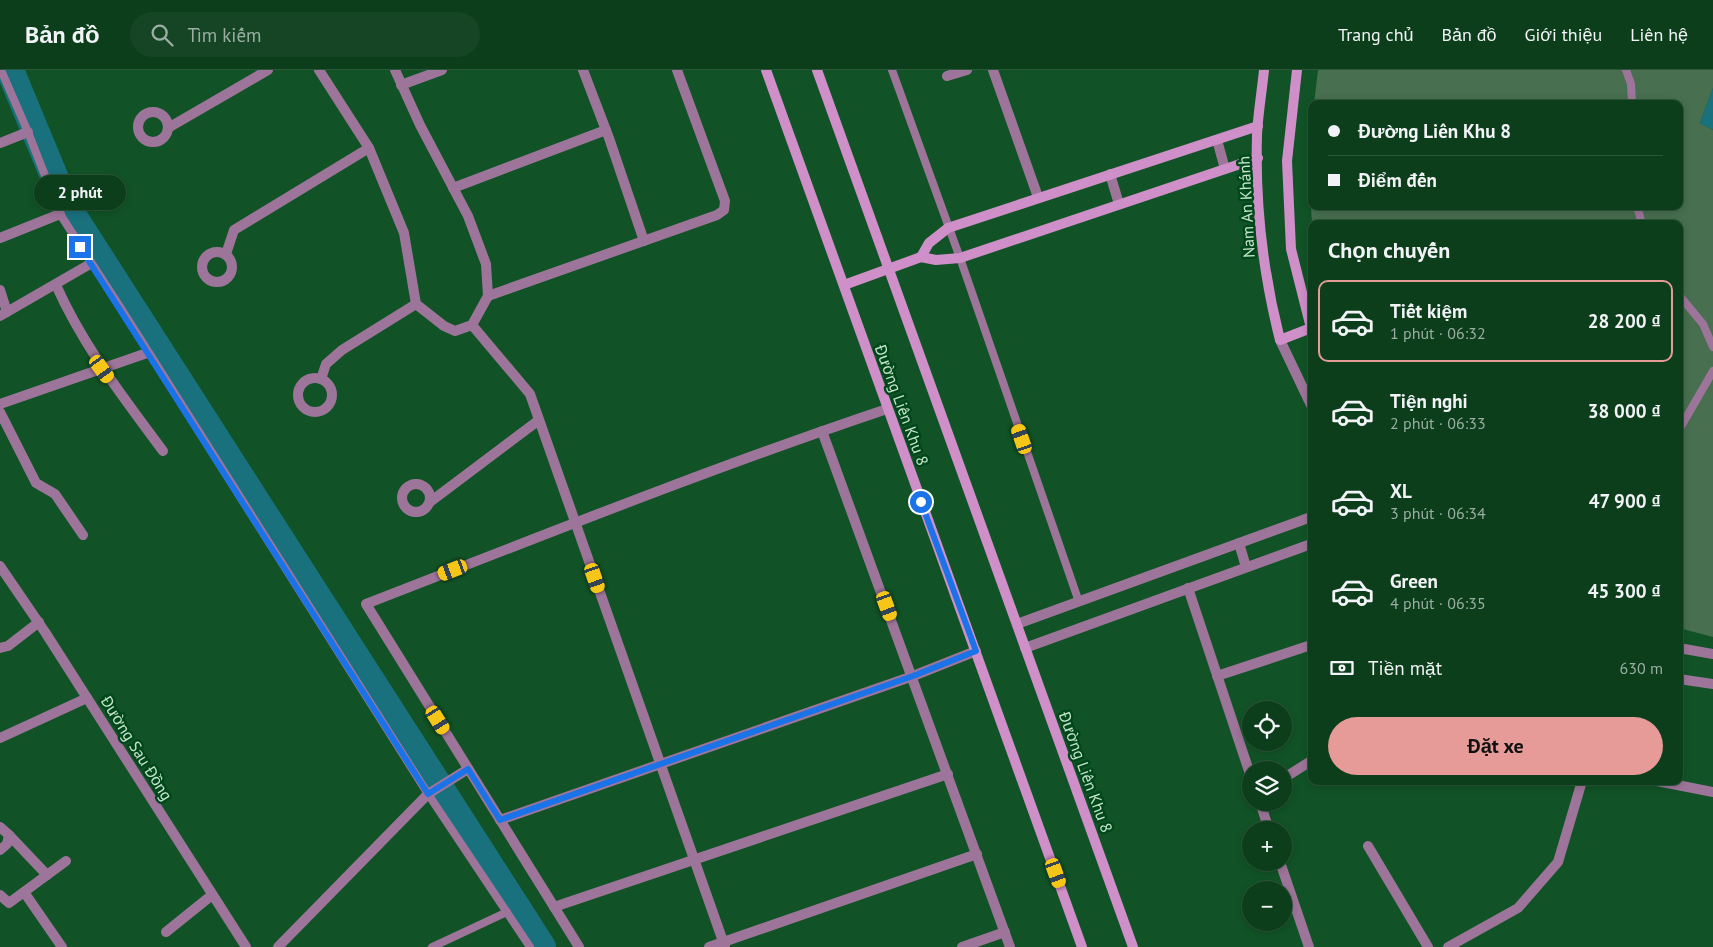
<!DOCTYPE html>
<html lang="vi">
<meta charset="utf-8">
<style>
:root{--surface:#0d3e1c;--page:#164525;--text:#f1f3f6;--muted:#9aaea3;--line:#2d573b;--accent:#e69b98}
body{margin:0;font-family:"PT Sans",sans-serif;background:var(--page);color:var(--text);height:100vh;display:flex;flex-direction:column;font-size:19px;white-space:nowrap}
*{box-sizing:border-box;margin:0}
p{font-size:16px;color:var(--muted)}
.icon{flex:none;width:28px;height:28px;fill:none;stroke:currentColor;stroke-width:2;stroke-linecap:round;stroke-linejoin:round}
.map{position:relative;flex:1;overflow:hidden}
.drawer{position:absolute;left:1308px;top:150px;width:375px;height:565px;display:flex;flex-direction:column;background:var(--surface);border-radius:10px;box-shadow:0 2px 8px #0003,0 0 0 1px var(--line)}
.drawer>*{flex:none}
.hud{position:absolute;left:1308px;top:30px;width:375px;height:110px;border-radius:10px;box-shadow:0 2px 8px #0003,0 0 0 1px var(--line);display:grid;align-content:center;height:110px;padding:0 20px;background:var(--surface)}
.controls{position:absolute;left:1242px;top:631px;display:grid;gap:10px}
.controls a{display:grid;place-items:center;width:50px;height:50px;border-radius:50%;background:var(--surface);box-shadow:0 2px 8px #0003,0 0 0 1px var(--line);font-size:25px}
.end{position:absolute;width:22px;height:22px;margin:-11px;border:6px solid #1a73e8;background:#fff;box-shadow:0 0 0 2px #fff}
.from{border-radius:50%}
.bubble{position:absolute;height:35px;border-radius:18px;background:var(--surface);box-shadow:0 2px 8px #0003,0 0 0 1px var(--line);font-size:16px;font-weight:700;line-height:35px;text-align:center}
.car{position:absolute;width:15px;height:30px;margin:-15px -8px;border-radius:6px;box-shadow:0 0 4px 1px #0007;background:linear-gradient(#f5c518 24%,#345 0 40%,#f5c518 0 76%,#345 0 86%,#f5c518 0)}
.hud b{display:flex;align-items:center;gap:18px;height:48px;font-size:19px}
.hud b+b{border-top:1px solid var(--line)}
.hud i{width:12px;height:12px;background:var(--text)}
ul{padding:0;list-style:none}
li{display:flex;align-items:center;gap:15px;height:82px;margin:0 10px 8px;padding:0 10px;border:2px solid transparent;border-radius:10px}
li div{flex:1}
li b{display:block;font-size:19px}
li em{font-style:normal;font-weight:700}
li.current{border-color:var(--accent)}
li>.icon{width:45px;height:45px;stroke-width:1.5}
h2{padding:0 20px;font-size:22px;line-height:60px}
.pay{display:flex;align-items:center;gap:12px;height:55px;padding:0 20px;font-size:19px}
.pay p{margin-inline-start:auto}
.button{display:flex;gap:10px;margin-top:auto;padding:10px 20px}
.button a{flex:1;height:58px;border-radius:30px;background:var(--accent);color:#111;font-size:20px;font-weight:700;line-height:58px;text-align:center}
header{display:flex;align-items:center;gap:30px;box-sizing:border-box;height:70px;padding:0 25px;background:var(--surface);border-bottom:1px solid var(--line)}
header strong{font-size:24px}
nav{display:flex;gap:28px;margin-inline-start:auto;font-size:18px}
.search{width:350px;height:45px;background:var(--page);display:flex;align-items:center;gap:12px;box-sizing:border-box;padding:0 18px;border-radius:28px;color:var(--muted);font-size:19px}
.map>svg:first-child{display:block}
</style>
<header>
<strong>Bản đồ</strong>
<div class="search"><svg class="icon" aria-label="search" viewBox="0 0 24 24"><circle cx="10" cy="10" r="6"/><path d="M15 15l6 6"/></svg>Tìm kiếm</div>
<nav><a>Trang chủ</a><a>Bản đồ</a><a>Giới thiệu</a><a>Liên hệ</a></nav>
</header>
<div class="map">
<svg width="1713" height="877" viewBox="0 0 1713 877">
<rect width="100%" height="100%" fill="#115326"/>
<path fill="#486f50" d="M1318,0H1713V18L1700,53L1713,60V567L1679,558V154H1312L1308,85L1311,59V136H1679V34H1314Z"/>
<path fill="#19717e" d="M1713,18V60L1700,53Z"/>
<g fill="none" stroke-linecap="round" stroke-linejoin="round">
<path stroke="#19717e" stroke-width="28" d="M10,0L66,135L542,877"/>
<g stroke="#9e759a" stroke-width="8">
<path d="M1,0L28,62L60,144L120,237L428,724L530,877"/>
<path d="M892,0L960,188L1079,532"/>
<path d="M1626,0L1631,14L1632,34"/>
<path d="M1637,136L1642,154"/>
<path d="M1679,225L1703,254L1713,277"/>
<path d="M1679,360L1713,301"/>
<path d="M432,877L507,842"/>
</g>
<g stroke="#9e759a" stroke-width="10">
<path d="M319,0L369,78L404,163L416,234L444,256L455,261L472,255L488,226L486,194L468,146L420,55L395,0"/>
<path d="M583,0L609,68L644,171"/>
<path d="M993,0L1038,127"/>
<path d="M947,6L967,0"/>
<path d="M401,15L442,0"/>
<circle cx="153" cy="57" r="15"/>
<path d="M168,58L268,0"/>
<path d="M1217,70L1225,99"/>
<path d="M0,73L28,62"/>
<path d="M1110,104L1119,134"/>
<path d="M453,118L606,60"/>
<path d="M0,168L60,144"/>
<circle cx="217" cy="197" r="15"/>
<path d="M226,184L234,160L369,78"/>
<path d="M56,215C83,276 124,328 163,381"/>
<path d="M0,220L7,242"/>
<path d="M488,226L717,145L724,140L725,131L677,0"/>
<path d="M0,246L90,194"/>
<path d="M472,255L530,324L725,877"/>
<path d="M1280,270L1311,335"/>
<circle cx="315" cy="325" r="17"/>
<path d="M321,309L326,294L342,280L416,234"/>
<path d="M0,334L147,283"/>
<path d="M0,342L36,413L55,424L83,465"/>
<path d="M822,361L1010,877"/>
<circle cx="416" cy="428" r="14"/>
<path d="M430,432L539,350"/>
<path d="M1239,473L1246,497"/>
<path d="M0,496L45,562L246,877"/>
<path d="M1188,518L1251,707"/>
<path d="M1017,554L1311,447"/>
<path d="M0,578L8,576L39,552"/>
<path d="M1025,578L1311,474"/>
<path d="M1679,578L1713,584"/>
<path d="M1217,606L1311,575"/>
<path d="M1679,609L1713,614"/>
<path d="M0,668L87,628"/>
<path d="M1284,708L1311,691"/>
<path d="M1657,711L1713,722"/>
<path d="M1260,732L1269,760"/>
<path d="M500,750L913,606L976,581"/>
<path d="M0,757L9,765L7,774L0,780"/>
<path d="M9,765L47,805"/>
<path d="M1368,776L1428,877"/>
<path d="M1280,792L1309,877"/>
<path d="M24,822L62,877"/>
<path d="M0,825L9,833L66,791"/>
<path d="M554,837L948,704"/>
<path d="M166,862L212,825"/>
<path d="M278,877L428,724L468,699"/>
<path d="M579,877L366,534C539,467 711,398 887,339"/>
<path d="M709,877L977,784"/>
<path d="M962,877L1005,862"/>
<path d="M1448,877L1518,838L1558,792L1582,711"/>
</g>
<g stroke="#cf8fc9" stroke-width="10">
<path d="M766,0L1082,877"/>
<path d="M817,0L1133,877"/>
<path d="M1264,0C1262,21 1258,43 1257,65C1255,134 1263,203 1280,270L1311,258L1291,179L1287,91L1297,0"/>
<path d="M921,187L929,173L948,158L1258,56"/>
<path d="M844,215L921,187L936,190L960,188L1258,88"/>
</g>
</g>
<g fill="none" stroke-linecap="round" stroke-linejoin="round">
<path stroke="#1a73e8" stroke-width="6" d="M80,177L428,724L468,699L500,750L913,606L976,581L921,432"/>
</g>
<g text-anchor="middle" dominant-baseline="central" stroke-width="5" stroke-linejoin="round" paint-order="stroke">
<g font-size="16" fill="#c7e6cb" stroke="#00481c">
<text transform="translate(1246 137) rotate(-93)">Nam An Khánh</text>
<text transform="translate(902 335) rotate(70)">Đường Liên Khu 8</text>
<text transform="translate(137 678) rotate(58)">Đường Sau Đồng</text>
<text transform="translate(1086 702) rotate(70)">Đường Liên Khu 8</text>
</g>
</g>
</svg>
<div class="controls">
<a><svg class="icon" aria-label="locate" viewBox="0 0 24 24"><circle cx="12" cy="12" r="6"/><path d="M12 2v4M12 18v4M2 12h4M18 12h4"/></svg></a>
<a><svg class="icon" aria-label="layers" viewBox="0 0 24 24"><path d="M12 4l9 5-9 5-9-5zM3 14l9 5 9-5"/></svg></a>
<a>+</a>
<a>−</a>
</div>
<i class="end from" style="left:921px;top:432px"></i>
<i class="end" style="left:80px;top:177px"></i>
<div class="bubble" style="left:34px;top:105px;width:92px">2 phút</div>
<i class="car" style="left:102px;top:299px;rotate:144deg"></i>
<i class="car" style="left:1022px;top:369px;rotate:341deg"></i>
<i class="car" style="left:453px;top:500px;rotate:249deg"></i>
<i class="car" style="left:595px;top:508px;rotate:161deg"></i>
<i class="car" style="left:887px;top:536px;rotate:160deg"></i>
<i class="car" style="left:438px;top:650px;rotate:148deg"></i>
<i class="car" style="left:1056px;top:803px;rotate:160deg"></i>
<div class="hud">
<b><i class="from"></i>Đường Liên Khu 8</b>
<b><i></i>Điểm đến</b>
</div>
<section class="drawer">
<h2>Chọn chuyến</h2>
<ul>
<li class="current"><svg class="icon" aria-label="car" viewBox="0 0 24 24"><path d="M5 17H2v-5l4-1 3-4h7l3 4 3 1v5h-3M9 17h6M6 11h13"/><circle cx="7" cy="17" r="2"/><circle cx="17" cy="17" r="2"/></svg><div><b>Tiết kiệm</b><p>1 phút · 06:32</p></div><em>28 200 ₫</em></li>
<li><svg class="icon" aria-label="car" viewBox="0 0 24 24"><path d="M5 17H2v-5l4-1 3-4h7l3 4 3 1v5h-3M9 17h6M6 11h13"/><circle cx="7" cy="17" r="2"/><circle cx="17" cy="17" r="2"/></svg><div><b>Tiện nghi</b><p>2 phút · 06:33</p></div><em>38 000 ₫</em></li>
<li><svg class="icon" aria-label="car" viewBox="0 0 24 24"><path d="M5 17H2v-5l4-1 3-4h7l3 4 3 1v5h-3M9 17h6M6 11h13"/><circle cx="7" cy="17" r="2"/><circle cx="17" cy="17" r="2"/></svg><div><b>XL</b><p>3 phút · 06:34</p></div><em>47 900 ₫</em></li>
<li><svg class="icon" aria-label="car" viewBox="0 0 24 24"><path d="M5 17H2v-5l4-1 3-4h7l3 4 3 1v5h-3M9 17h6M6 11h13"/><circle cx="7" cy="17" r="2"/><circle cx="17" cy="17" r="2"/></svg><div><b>Green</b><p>4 phút · 06:35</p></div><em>45 300 ₫</em></li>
</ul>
<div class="pay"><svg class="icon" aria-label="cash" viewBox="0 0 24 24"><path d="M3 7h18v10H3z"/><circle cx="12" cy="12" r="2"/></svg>Tiền mặt<p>630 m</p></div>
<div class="button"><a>Đặt xe</a></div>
</section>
</div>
